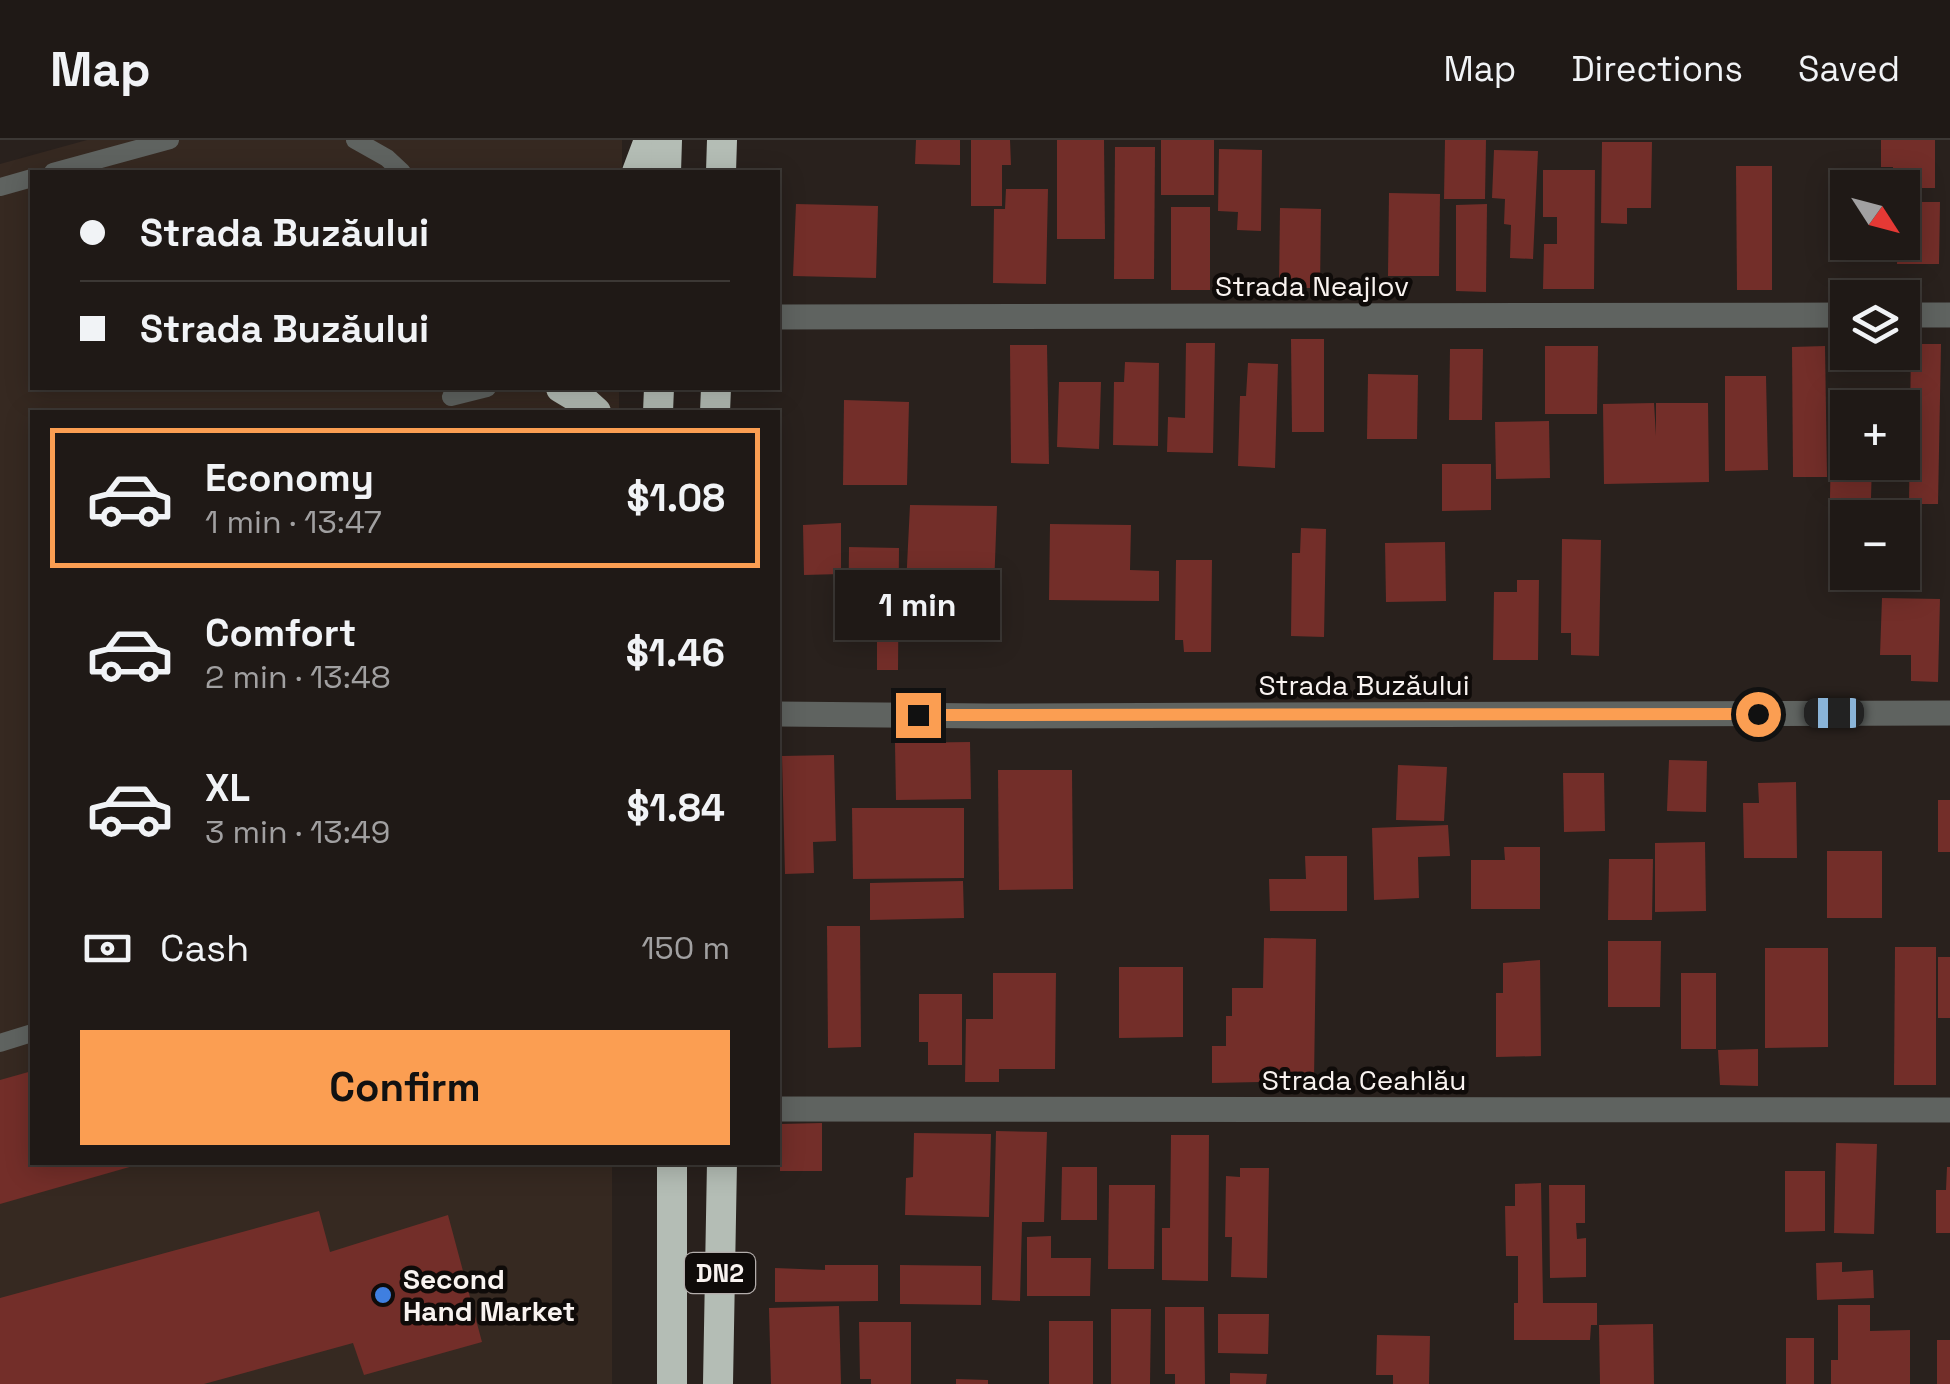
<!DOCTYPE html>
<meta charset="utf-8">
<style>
:root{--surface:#1f1916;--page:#2c2623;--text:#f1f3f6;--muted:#a1a0a1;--line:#3c3835;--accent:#fb9e52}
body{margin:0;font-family:"Space Grotesk",sans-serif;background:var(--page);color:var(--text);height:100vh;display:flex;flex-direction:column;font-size:38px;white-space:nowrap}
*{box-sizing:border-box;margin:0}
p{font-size:32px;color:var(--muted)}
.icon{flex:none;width:55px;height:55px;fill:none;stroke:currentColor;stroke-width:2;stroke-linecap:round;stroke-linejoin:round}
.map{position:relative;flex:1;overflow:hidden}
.details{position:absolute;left:30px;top:270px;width:750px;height:755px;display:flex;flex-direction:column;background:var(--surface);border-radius:0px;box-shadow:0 5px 25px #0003,0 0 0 2px var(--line)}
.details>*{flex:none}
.top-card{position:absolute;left:30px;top:30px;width:750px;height:220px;border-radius:0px;box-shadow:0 5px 25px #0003,0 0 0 2px var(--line);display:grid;align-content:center;height:220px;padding:0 50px;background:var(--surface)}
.needle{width:65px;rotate:126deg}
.tools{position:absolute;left:1830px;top:30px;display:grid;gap:20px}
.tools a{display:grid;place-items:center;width:90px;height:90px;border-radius:0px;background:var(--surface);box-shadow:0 5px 25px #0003,0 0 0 2px var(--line);font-size:50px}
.end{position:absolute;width:45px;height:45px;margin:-22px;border:12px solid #fb9e52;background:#111;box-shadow:0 0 0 5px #111}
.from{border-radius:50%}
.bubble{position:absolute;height:70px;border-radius:0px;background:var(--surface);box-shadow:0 5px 25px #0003,0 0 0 2px var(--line);font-size:32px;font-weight:700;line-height:70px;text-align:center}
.car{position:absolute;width:30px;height:60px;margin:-30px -15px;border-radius:12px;box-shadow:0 0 8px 2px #0007;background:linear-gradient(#222 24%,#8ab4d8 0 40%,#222 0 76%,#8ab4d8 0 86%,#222 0)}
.top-card b{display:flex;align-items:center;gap:35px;height:95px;font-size:38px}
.top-card b+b{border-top:2px solid var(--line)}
.top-card i{width:25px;height:25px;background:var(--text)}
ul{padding:18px 0 0;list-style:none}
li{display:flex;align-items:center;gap:30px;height:140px;margin:0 20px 15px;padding:0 30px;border:5px solid transparent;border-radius:0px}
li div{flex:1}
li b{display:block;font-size:38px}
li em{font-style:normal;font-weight:700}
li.selected{border-color:var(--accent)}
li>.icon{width:90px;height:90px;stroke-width:1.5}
.pay{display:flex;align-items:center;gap:25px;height:110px;padding:0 50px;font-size:38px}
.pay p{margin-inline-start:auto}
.action{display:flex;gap:20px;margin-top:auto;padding:20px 50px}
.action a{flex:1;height:115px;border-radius:0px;background:var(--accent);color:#111;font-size:40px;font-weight:700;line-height:115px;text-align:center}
header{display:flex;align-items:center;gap:60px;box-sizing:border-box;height:140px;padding:0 50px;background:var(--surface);border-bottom:2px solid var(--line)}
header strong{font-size:48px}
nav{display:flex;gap:55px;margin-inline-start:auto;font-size:35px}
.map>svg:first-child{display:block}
</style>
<header>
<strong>Map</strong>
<nav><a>Map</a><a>Directions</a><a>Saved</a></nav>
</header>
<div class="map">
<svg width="1950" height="1244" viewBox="0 0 1950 1244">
<rect width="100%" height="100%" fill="#29211d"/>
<path fill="#362921" d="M87,0H622V32H32V248H619V272H32V1022L612,1023V1244H0V24Z"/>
<g fill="#732e29">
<path d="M916,0H960V25L915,24Z"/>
<path d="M971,0H1010L1011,25H1002V66H971Z"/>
<path d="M1057,0H1104L1105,99H1057Z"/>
<rect x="1161" y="0" width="53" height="55"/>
<path d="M1445,0H1486L1485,59H1444Z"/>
<path d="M1881,0H1935V48H1893V27H1881Z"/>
<path d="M1602,2H1652L1651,68H1627V84L1601,83Z"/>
<path d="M1115,7H1155L1154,139H1114Z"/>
<path d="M1219,9L1262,10L1261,91L1237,90L1238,72L1218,71Z"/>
<path d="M1494,10L1538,11L1533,119L1510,118L1511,85L1504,84L1505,59L1492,58Z"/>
<path d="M1736,26H1772V150H1737Z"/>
<path d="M1543,30H1595L1594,149H1543L1544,104H1557V77H1543Z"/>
<path d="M1006,49H1048L1046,144L993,143L994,69H1005Z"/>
<path d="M1389,53L1440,54L1439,136H1388Z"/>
<path d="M1902,62H1940L1939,124H1897L1898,102H1902Z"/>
<path d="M796,64L878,66L876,138L793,136Z"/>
<path d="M1487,64L1486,152L1456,151V65Z"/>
<rect x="1171" y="67" width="39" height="83"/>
<path d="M1280,68L1321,69L1320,148H1279Z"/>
<path d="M1291,199H1324V292H1292Z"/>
<path d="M1186,203H1215L1213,313L1167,312L1168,277L1185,278Z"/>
<path d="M1911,204H1941L1938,364H1909Z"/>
<path d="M1010,205H1047L1049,324L1011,323Z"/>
<path d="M1545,206H1598L1597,274H1545Z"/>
<path d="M1825,206L1827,337H1793L1792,207Z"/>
<path d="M1450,209H1483L1482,280H1449Z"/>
<path d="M1125,222L1159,223L1158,306L1113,305L1114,242H1124Z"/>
<path d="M1248,223L1278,224L1275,328L1238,326L1240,256H1246Z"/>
<path d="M1368,234L1418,235L1417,299H1367Z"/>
<path d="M1725,236H1766L1768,330L1725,331Z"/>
<path d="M1059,242H1101L1099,309L1057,307Z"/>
<path d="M844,260L909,262L907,345H843Z"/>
<path d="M1654,263L1656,296V263H1708L1709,342L1604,344L1603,264Z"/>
<path d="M1843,265H1848V322H1872L1871,358H1830L1831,301H1842Z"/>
<path d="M1549,281L1550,338L1496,339L1495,282Z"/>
<path d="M1442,324H1491V370L1442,371Z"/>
<path d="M910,365L997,366L994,449H978L959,466L940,470L920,464L911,457L906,446Z"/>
<path d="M841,383V434L804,435L803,385Z"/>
<path d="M1050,384L1131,385L1130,430L1159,431V461L1049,460Z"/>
<path d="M1301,388L1326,389L1324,497L1291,496L1292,413H1300Z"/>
<path d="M1562,399L1601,400L1599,516L1571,515V493H1561Z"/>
<path d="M1445,402L1446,461L1386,462L1385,403Z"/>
<path d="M849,407L899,408L898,530H877V501L848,500Z"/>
<path d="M1176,420H1212L1211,512H1184L1183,500H1175Z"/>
<path d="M1517,440H1539L1538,520H1493L1494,452H1517Z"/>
<path d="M1882,458L1940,459L1938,542L1911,541V515H1880Z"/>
<path d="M970,602L971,659L896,660L895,603Z"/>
<path d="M834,615L836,701L813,702L814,733L785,734L782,616Z"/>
<path d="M1669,620L1707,621L1706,672L1667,671Z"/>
<path d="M1398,625L1447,627L1444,681L1396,680Z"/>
<path d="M998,630H1072L1073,749L999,750Z"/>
<path d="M1563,633H1604L1605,691L1564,692Z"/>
<path d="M1796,642L1797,718H1744L1743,663H1759L1758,643Z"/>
<rect x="1938" y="660" width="12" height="52"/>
<path d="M852,668H964V738L853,739Z"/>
<path d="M1448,685L1450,716L1418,717L1419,758L1374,760L1372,688Z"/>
<path d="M1705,702L1706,771L1655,772V703Z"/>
<path d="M1504,707H1540V769H1471V720H1505Z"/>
<rect x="1827" y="711" width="55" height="67"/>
<path d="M1305,716H1347V771H1270L1269,739H1306Z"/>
<path d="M1609,719H1653L1652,780H1608Z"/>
<path d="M963,741L964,778L870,780V743Z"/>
<path d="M827,786H860L861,907L828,908Z"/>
<path d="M1264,798L1316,799L1314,941L1212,943V906H1226V876H1232V848H1263Z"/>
<path d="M1608,801H1661L1660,867H1608Z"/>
<path d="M1895,807H1936V945H1894Z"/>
<path d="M1765,808H1828V907L1765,908Z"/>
<rect x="1938" y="817" width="12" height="61"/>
<path d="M1540,820L1541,916L1496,917V853H1503V823Z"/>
<path d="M1119,827H1183V897L1119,898Z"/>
<path d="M993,833H1056L1055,929H999V942H965L966,879H993Z"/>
<rect x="1681" y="833" width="35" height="76"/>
<path d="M919,854H962V925H928V902H919Z"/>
<path d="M1758,909V946L1720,945L1718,910Z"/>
<path d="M32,931V1022L140,1024L0,1064V940Z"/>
<path d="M822,983V1031H780V984Z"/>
<path d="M996,991L1047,992L1044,1082H1022L1020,1161L992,1160Z"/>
<path d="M914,993L991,994L989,1077L905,1075L906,1038L913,1037Z"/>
<path d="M1171,995H1209L1208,1141L1162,1140V1088H1170Z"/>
<path d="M1836,1003L1877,1004L1874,1094L1834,1093Z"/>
<path d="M1062,1027H1097V1080H1061Z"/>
<path d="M1947,1027H1950V1093H1936V1050H1946Z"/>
<path d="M1240,1028H1269L1267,1138L1231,1137L1232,1097H1225L1226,1036L1240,1037Z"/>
<path d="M1785,1031H1825V1091L1785,1092Z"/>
<path d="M1541,1043L1543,1163H1597V1185H1591L1590,1200H1514V1163H1518V1116H1506L1505,1066H1515V1044Z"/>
<path d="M1109,1045H1155L1154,1129H1108Z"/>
<path d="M1549,1045H1585V1083H1576L1577,1099L1586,1098V1137L1550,1138Z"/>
<path d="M319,1071L330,1112L448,1075L482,1202L364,1235L353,1203L204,1244H0V1158Z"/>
<path d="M1051,1096V1118H1091L1090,1156H1027V1097Z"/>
<path d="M1842,1122V1132L1873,1130L1874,1158L1817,1160L1816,1123Z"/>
<path d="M825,1125H878V1161L775,1162V1128L825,1130Z"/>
<path d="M900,1125L981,1126V1165L900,1164Z"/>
<path d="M1838,1165H1870V1191L1910,1190V1244H1831V1220H1838Z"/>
<path d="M839,1166L841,1244H771L769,1168Z"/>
<path d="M1165,1167H1204L1205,1244H1175V1234H1165Z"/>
<path d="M1111,1169H1151L1150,1244H1111Z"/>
<path d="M1218,1174H1269L1268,1214L1218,1213Z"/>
<rect x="1049" y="1181" width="44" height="63"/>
<path d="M859,1182H911V1244H871V1239H860Z"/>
<path d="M1653,1184L1654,1244H1600L1599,1185Z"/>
<path d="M1377,1195L1430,1196L1429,1244H1393V1235H1376Z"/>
<rect x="1786" y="1198" width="28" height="46"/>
<rect x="1937" y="1200" width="13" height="44"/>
<path d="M1230,1233L1267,1234L1266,1244H1230Z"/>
<path d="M956,1239L988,1240V1244H956Z"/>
</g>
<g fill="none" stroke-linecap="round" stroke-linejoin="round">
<g stroke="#5f6360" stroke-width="18">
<path d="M355,0L387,18L402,32"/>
<path d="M53,32L170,0"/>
<path d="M0,47L32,38"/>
<path d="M451,257L487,248"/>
<path d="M0,903L32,893"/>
</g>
<g stroke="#5f6360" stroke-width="25">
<path d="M1902,175H1950"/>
<path d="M778,177L1848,175"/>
<path d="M778,574L988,576L1950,573"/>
<path d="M778,969L1950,970"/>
</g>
<g stroke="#b4bdb5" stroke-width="30">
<path d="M637,32L649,0"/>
<path d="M666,32L667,0"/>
<path d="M721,32L722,0"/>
<path d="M561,248L586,263L596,272"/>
<path d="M658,272L659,248"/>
<path d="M715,272L716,248"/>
<path d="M672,1022V1244"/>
<path d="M718,1244L722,1022"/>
</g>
</g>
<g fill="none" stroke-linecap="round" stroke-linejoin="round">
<path stroke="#fb9e52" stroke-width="12" d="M918,575L1758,574"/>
</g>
<circle fill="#3f7fe0" stroke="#0f0b09" stroke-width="4" cx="383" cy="1155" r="10"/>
<g text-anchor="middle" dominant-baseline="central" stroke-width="9" stroke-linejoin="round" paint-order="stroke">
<rect fill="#0f0b09" stroke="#b3adab" stroke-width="2.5" x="685" y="1113" width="70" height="40" rx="8"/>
<g font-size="25" font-weight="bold" fill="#f9f3f0">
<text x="720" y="1133">DN2</text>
</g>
<g font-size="28" fill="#f9f3f0" stroke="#0f0b09">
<text x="1312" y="146">Strada Neajlov</text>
<text x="1364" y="545">Strada Buzăului</text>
<text x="1364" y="940">Strada Ceahlău</text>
</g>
<g font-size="28" font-weight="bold" fill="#f9f3f0" stroke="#0f0b09" text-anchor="start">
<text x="403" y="1139">Second<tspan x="403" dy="32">Hand Market</tspan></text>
</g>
</g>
</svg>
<div class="tools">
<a><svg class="needle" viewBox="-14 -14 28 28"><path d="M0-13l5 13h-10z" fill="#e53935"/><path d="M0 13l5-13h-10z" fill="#a1a0a1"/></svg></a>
<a><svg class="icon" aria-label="layers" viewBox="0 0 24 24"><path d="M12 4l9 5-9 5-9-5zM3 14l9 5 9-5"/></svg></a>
<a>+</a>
<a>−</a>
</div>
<i class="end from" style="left:1758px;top:574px"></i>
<i class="end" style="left:918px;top:575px"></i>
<div class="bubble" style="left:835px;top:430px;width:165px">1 min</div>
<i class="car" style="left:1834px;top:573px;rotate:270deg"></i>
<div class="top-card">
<b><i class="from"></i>Strada Buzăului</b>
<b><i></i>Strada Buzăului</b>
</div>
<section class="details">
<ul>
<li class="selected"><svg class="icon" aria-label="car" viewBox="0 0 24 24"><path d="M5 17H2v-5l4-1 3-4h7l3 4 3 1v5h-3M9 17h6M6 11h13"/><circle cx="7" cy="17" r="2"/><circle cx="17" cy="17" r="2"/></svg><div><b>Economy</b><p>1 min · 13:47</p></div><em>$1.08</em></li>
<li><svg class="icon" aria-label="car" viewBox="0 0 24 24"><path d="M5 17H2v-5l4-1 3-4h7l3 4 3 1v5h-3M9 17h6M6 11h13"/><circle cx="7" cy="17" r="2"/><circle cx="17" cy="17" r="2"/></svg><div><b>Comfort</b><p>2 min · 13:48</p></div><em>$1.46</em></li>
<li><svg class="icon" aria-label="car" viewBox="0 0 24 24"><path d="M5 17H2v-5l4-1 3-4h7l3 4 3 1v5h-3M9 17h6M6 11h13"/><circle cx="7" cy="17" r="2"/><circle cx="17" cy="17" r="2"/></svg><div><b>XL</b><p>3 min · 13:49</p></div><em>$1.84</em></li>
</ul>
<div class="pay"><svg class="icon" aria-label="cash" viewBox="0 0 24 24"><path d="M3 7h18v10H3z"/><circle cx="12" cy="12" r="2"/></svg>Cash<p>150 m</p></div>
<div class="action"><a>Confirm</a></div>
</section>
</div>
